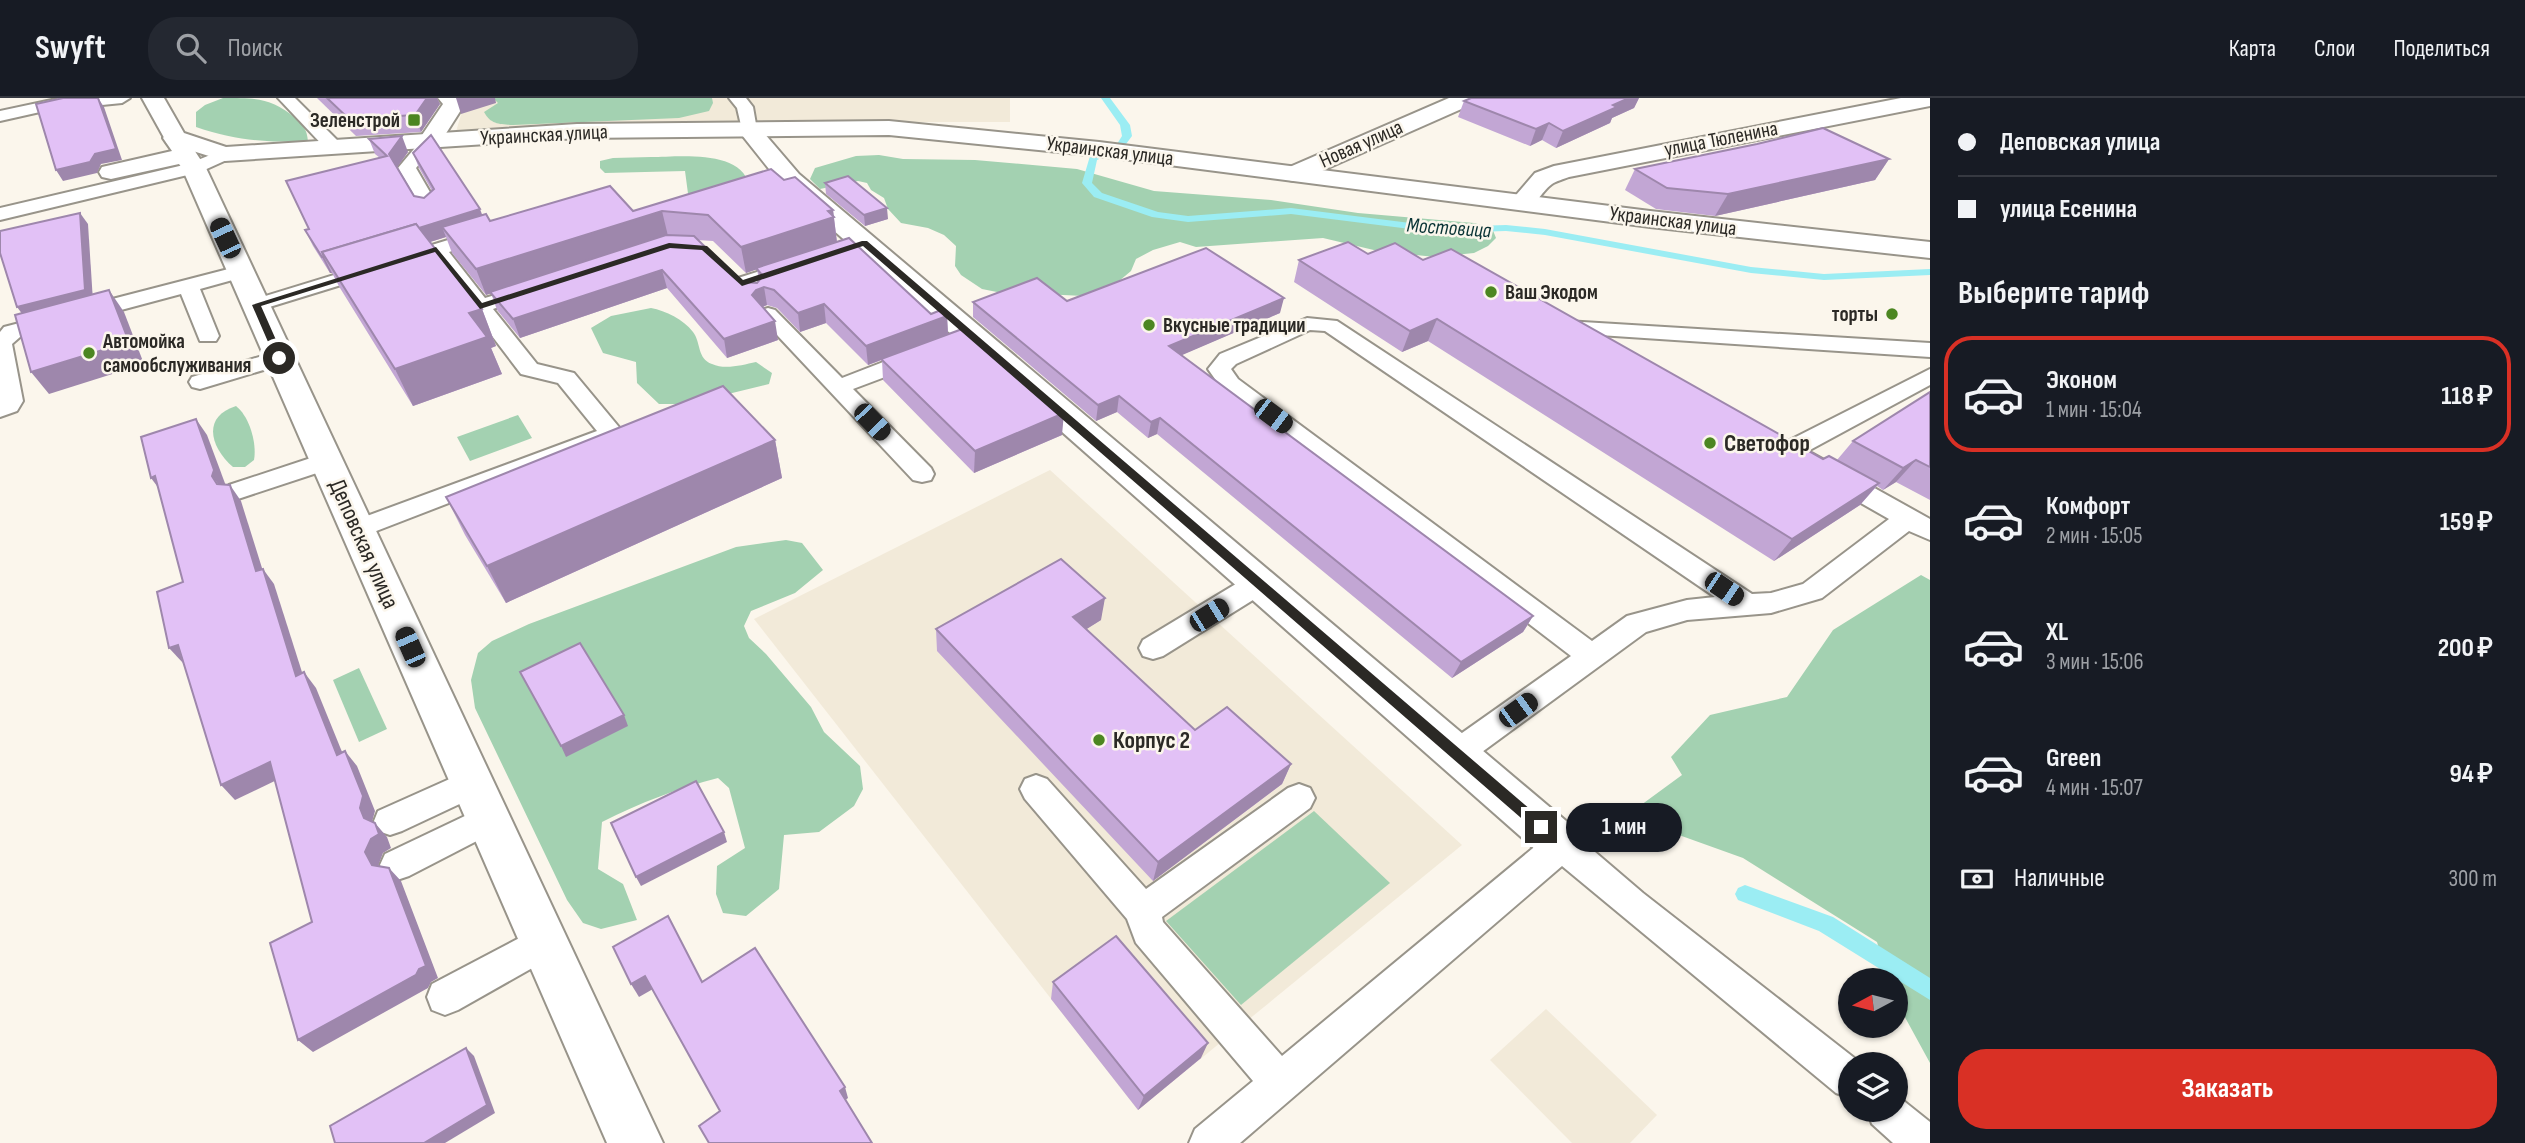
<!DOCTYPE html>
<html lang="ru">
<meta charset="utf-8">
<style>
:root{--surface:#171b24;--page:#242831;--text:#f1f3f6;--muted:#9ea1a6;--line:#363941;--accent:#d93025}
body{margin:0;font-family:"Sofia Sans Condensed",sans-serif;background:var(--page);color:var(--text);height:100vh;display:flex;flex-direction:column;font-size:26px;white-space:nowrap}
*{box-sizing:border-box;margin:0}
p{font-size:23px;color:var(--muted)}
.icon{flex:none;width:38px;height:38px;fill:none;stroke:currentColor;stroke-width:2;stroke-linecap:round;stroke-linejoin:round}
.map{position:relative;flex:1;overflow:hidden}
.side{display:flex;flex-direction:column;background:var(--surface);width:595px}
.side>*{flex:none}
.top-card{display:grid;align-content:center;height:154px;padding:0 28px;background:var(--surface)}
.needle{width:46px;rotate:263deg}
.buttons{position:absolute;left:1838px;top:870px;display:grid;gap:14px}
.buttons a{display:grid;place-items:center;width:70px;height:70px;border-radius:50%;background:var(--surface);box-shadow:0 2px 5px #0004;font-size:35px}
.end{position:absolute;width:32px;height:32px;margin:-16px;border:9px solid #2b2925;background:#fff;box-shadow:0 0 0 4px #fff}
.from{border-radius:50%}
.bubble{position:absolute;height:49px;border-radius:24px;background:var(--surface);box-shadow:0 2px 5px #0004;font-size:23px;font-weight:700;line-height:49px;text-align:center}
.car{position:absolute;width:21px;height:42px;margin:-21px -10px;border-radius:9px;box-shadow:0 0 5px 2px #0007;background:linear-gradient(#222 24%,#8ab4d8 0 40%,#222 0 76%,#8ab4d8 0 86%,#222 0)}
.top-card b{display:flex;align-items:center;gap:24px;height:66px;font-size:26px}
.top-card b+b{border-top:2px solid var(--line)}
.top-card i{width:18px;height:18px;background:var(--text)}
ul{padding:0;list-style:none}
li{display:flex;align-items:center;gap:21px;height:116px;margin:0 14px 10px;padding:0 14px;border:4px solid transparent;border-radius:28px}
li div{flex:1}
li b{display:block;font-size:26px}
li em{font-style:normal;font-weight:700}
li.current{border-color:var(--accent)}
li>.icon{width:63px;height:63px;stroke-width:1.5}
h2{padding:0 28px;font-size:32px;line-height:84px}
.pay{display:flex;align-items:center;gap:18px;height:77px;padding:0 28px;font-size:26px}
.pay p{margin-inline-start:auto}
.action{display:flex;gap:14px;margin-top:auto;padding:14px 28px}
.action a{flex:1;height:80px;border-radius:28px;background:var(--accent);color:#fff;font-size:28px;font-weight:700;line-height:80px;text-align:center}
header{display:flex;align-items:center;gap:42px;box-sizing:border-box;height:98px;padding:0 35px;background:var(--surface);border-bottom:2px solid var(--line)}
header strong{font-size:33px}
nav{display:flex;gap:38px;margin-inline-start:auto;font-size:24px}
.search{width:490px;height:63px;background:var(--page);display:flex;align-items:center;gap:18px;box-sizing:border-box;padding:0 24px;border-radius:28px;color:var(--muted);font-size:26px}
main{display:flex;flex:1;min-height:0}
.map>svg:first-child{display:block}
</style>
<header>
<strong>Swyft</strong>
<div class="search"><svg class="icon" aria-label="search" viewBox="0 0 24 24"><circle cx="10" cy="10" r="6"/><path d="M15 15l6 6"/></svg>Поиск</div>
<nav><a>Карта</a><a>Слои</a><a>Поделиться</a></nav>
</header>
<main>
<div class="map">
<svg width="1930" height="1045" viewBox="0 0 1930 1045">
<rect width="100%" height="100%" fill="#fbf6ec"/>
<g fill="#f2ead9">
<path d="M466,0H1010V24H737L455,37Z"/>
<path d="M1050,372L1462,747L1138,1012L754,521Z"/>
<path d="M1546,911L1657,1017L1630,1045H1572L1490,962Z"/>
</g>
<g fill="#a3d1b1">
<path d="M223,0C256,0 272,0 295,20C304,29 307,31 308,44C266,44 237,43 196,29V14L205,7Z"/>
<path d="M493,0H712L713,5L709,13L679,20L513,27C500,26 491,27 484,14L498,5Z"/>
<path d="M879,57L903,61L975,62L1077,71L1154,93L1271,102L1358,115L1474,125L1492,130L1496,140L1488,148L1474,155L1435,159L1378,153L1323,140L1196,149L1180,144L1153,152L1136,161L1131,173L1113,188L1084,198L997,194L982,191L961,177L955,168L956,148L944,137L928,130L901,125L888,111L884,100L871,92L867,85L858,83L820,91L810,81L815,70L856,58Z"/>
<path d="M651,59C679,59 741,51 749,87L689,103L685,73L605,75L600,70V63L613,60Z"/>
<path d="M651,210C666,213 683,221 693,234C701,244 697,261 712,266C725,272 742,267 756,264L772,275L769,286L687,306H659L637,285L636,264L603,255L591,230L611,218Z"/>
<path d="M236,308C250,319 257,346 254,362L245,369H233C211,350 201,319 236,308Z"/>
<path d="M518,317L532,340L470,363L457,339Z"/>
<path d="M786,442L802,445L823,472L795,495L751,513L744,528L749,540L766,556L811,609L824,634L860,668L863,691L854,708L819,734L784,737L779,791L746,818L723,815L716,796L717,768L745,750L729,690L718,680C678,690 640,705 602,724L598,771L623,786L637,822L601,831L583,825L567,802L475,610L471,582L478,555L492,543L529,526L736,449Z"/>
<path d="M1921,477L1930,482V965L1895,901V882H1888L1877,844L1743,760L1626,718L1682,677L1671,659L1710,617L1787,599L1833,532Z"/>
<path d="M359,570L387,631L359,644L333,582Z"/>
<path d="M1314,713L1390,785L1241,907L1166,823Z"/>
</g>
<g fill="none" stroke-linecap="round" stroke-linejoin="round">
<g fill="#9bedf3" fill-rule="evenodd">
<path d="M1101,0H1110L1130,27L1132,38L1123,50L1097,62L1092,85L1102,95L1158,114L1188,118L1291,110L1442,129L1506,127L1545,131L1751,169L1824,176L1930,171V177L1824,182L1751,175L1545,137L1506,133L1442,135L1291,116L1188,124L1152,119L1094,99L1082,85L1090,58L1117,46L1122,38L1120,27Z"/>
<path d="M1745,787L1833,819L1930,880V902L1819,833L1738,802L1735,796L1738,790Z"/>
</g>
<defs>
<g id="service">
<path d="M61,0H91L89,3L0,23V13Z"/>
<path d="M99,0H130L122,5L92,8L90,5L92,2Z"/>
<path d="M278,0H295L341,46L344,50L341,54H329Z"/>
<path d="M729,0H746L753,9L757,32L755,36H743L737,10Z"/>
<path d="M430,38L438,43L416,70L438,108L429,114L423,112L398,70L424,39Z"/>
<path d="M225,51L231,52L234,56L231,60L200,74L0,122V110L188,66Z"/>
<path d="M484,131L491,133L494,137L491,141L449,154L485,200L528,187L535,189L538,193L535,197L493,211L537,266L574,275L623,334L619,339L607,341L604,345L366,437L357,440L348,437L344,431L348,425L597,333L558,285L521,276L432,159L263,211H249L246,207L249,203Z"/>
<path d="M795,162L802,164L805,168L802,172L742,191L735,189L732,185L735,181Z"/>
<path d="M240,168L247,170L250,174L247,178L200,191L219,238L216,243H200L181,196L20,239L12,246L23,303L17,313L0,319V234L4,229Z"/>
<path d="M768,210L775,212L842,280L909,254H925L928,259L925,264L853,291L931,370L934,376L931,382L922,384L913,382L761,220L758,216L761,212Z"/>
<path d="M1307,220L1337,223L1752,496L1771,495L1803,486L1889,421L1780,359L1777,353L1780,347L1930,271V287L1808,353L1930,421V442L1909,433L1822,500L1771,515L1687,522L1646,534L1467,665L1456,669L1445,665L1440,656L1445,647L1571,558L1222,291L1208,271L1220,256ZM1310,232L1325,233L1715,499L1687,502L1627,518L1592,543L1238,281L1231,271L1236,266Z"/>
<path d="M1566,223L1930,245V259L1584,236L1575,240L1559,233L1555,229L1559,225Z"/>
<path d="M279,253L287,255L290,260L287,265L200,291L192,289L189,284L192,279Z"/>
<path d="M326,355L335,357L338,363L335,369L238,401L229,399L226,393L229,387Z"/>
<path d="M1259,475L1269,478L1273,485L1269,492L1163,558L1153,561L1143,558L1139,550L1143,542L1249,478Z"/>
<path d="M472,671L483,675L488,685L483,695L402,733L390,737L378,733L374,723L378,713Z"/>
<path d="M1036,677L1047,681L1146,791L1288,690L1299,686L1310,690L1315,700L1310,710L1162,819L1163,824L1282,958L1550,736L1562,732L1574,736L1643,795L1862,966H1850V1000L1836,995L1562,768L1240,1045H1189L1195,1031L1253,983L1136,845L1127,821L1025,701L1020,691L1025,681Z"/>
<path d="M488,707L500,711L504,721L500,731L409,778L397,782L385,778L380,767L385,756Z"/>
<path d="M544,827L557,832L562,844L557,856L458,912L445,917L432,912L427,899L432,886Z"/>
<path d="M1895,996L1930,1024V1045H1893L1872,1026L1867,1012H1895Z"/>
</g>
<g id="minor">
<path d="M438,0H463L466,4L438,48H422L418,43L443,6Z"/>
<path d="M1449,0H1478L1475,5L1303,81L1294,83L1285,81L1282,76L1285,71Z"/>
<path d="M1901,0H1930V8L1569,79C1564,81 1556,83 1552,86C1537,97 1536,115 1514,109L1510,104L1535,75L1554,68Z"/>
<path d="M749,25L757,27L799,76L1578,733L1585,747L1578,761L1562,767L1546,761L781,86L738,32L741,27Z"/>
<path d="M175,33L183,35L206,70L663,1045H607L182,70L179,66L111,81L102,79L99,74L102,69L172,53L163,40L167,35Z"/>
</g>
<path id="secondary" d="M142,0H164L184,35L226,49L577,26L889,23L1099,44L1650,113L1930,144V160L1650,129L1099,58L889,37L577,40L225,63L167,45Z"/>
</defs>
<use href="#service" stroke="#98948a" stroke-width="4"/>
<use href="#minor" stroke="#98948a" stroke-width="4"/>
<use href="#secondary" stroke="#98948a" stroke-width="4"/>
<use href="#service" fill="#fff" fill-rule="evenodd"/>
<use href="#minor" fill="#fff" fill-rule="evenodd"/>
<use href="#secondary" fill="#fff" fill-rule="evenodd"/>
</g>
<g fill="#c2a6d4" fill-rule="evenodd">
<path d="M317,0H437L440,6L421,34L356,38Z"/>
<path d="M1471,0H1639L1634,10L1612,20L1610,25L1556,50L1542,42L1530,48L1458,19L1464,3Z"/>
<path d="M369,41L408,54L397,69L414,98L424,100L432,93L419,70L413,55L482,117L490,123L633,113L784,82L833,112L837,144L931,216L947,218L948,236L1062,337L974,375L883,282L882,262L868,267L826,225L800,234L777,210L767,207L763,209L778,242L727,260L667,190L520,240L497,212L491,195L486,197L452,155L446,139L430,144L482,211L496,248L491,250L502,276L413,308L340,190L332,175H330L313,148L305,132L309,131L380,60L375,56ZM697,142L713,143L746,175L757,171L759,183L757,185L741,184Z"/>
<path d="M1889,61L1875,82L1715,118L1656,111L1625,92L1635,71Z"/>
<path d="M825,85L888,121L865,128L826,96Z"/>
<path d="M1368,156L1423,162L1823,361L1837,362L1853,343L1930,294V402L1896,384L1883,392L1877,388L1860,407L1774,463L1428,243L1402,254L1294,184L1299,162Z"/>
<path d="M1067,203L1280,215L1181,257L1533,518L1523,534L1452,580L1157,336L1148,340L1117,314L1096,323L973,219V204Z"/>
<path d="M775,342L782,380L506,505L465,437L446,399Z"/>
<path d="M1101,522L1086,531L1195,632L1291,666L1282,686L1153,783L937,553L936,531Z"/>
<path d="M1053,884L1201,960L1138,1012L1051,901Z"/>
</g>
<g fill="#9e87ac">
<path d="M98,0L104,9L122,62L101,66L97,75L63,83L56,72Z"/>
<path d="M427,0H437L440,6L421,34L415,17Z"/>
<path d="M456,0H495L496,5L461,16Z"/>
<path d="M1623,0H1639L1634,10L1612,20L1610,25L1556,50L1563,33Z"/>
<path d="M1549,25L1542,42L1530,48L1536,31Z"/>
<path d="M402,38L408,54L396,71L389,56Z"/>
<path d="M1889,61L1875,82L1715,118L1728,96Z"/>
<path d="M887,110L888,121L865,128L864,117Z"/>
<path d="M480,111L486,127L442,129L446,139L334,174L324,158Z"/>
<path d="M833,112L837,145L746,175L741,149Z"/>
<path d="M662,113L668,138L486,197L476,171Z"/>
<path d="M80,115L88,126L93,203L26,221L17,209Z"/>
<path d="M322,159H324L332,175H330Z"/>
<path d="M662,172L667,190L520,240L513,221Z"/>
<path d="M764,189L767,207L759,210L752,197L756,192Z"/>
<path d="M109,192L124,214L144,266L49,296L31,274Z"/>
<path d="M1284,200L1280,215L1166,264L1169,248Z"/>
<path d="M824,206L826,225L800,234L798,215Z"/>
<path d="M482,211L496,248L491,250L502,276L413,308L395,271L469,215Z"/>
<path d="M947,218L948,236L868,267L866,248Z"/>
<path d="M1437,221L1428,243L1402,254L1410,233Z"/>
<path d="M775,223L778,242L727,260L724,241Z"/>
<path d="M1119,298L1117,314L1096,323L1098,307Z"/>
<path d="M1064,315L1062,337L974,375L975,353Z"/>
<path d="M1160,320L1157,336L1148,340L1151,324Z"/>
<path d="M196,321L207,337L226,388L224,394L212,378Z"/>
<path d="M775,342L782,380L506,505L487,468Z"/>
<path d="M1916,362L1896,384L1883,392L1903,370Z"/>
<path d="M155,378L163,396L151,380Z"/>
<path d="M1879,385L1860,407L1774,463L1792,441Z"/>
<path d="M230,387L241,403L268,489L256,473Z"/>
<path d="M263,471L274,486L308,593L296,578Z"/>
<path d="M1105,500L1101,522L1071,541L1073,519Z"/>
<path d="M1533,518L1523,534L1452,580L1461,564Z"/>
<path d="M178,547L183,565L169,550Z"/>
<path d="M304,574L316,590L349,671L337,657Z"/>
<path d="M624,617L628,628L566,659L561,648Z"/>
<path d="M345,653L357,668L375,713L372,724L364,720L360,710Z"/>
<path d="M270,664L283,679L235,702L221,687Z"/>
<path d="M1291,666L1282,686L1153,783L1158,764Z"/>
<path d="M375,725L387,739L391,750L383,755L378,768L372,767L365,754Z"/>
<path d="M724,734L727,744L641,788L636,779Z"/>
<path d="M389,770L401,783L438,880L431,884L428,890L313,954L298,942Z"/>
<path d="M645,878L653,891L639,899L631,886Z"/>
<path d="M1208,945L1201,960L1138,1012L1144,998Z"/>
<path d="M466,950L474,958L495,1015L445,1045H424Z"/>
<path d="M845,989L848,1000L843,1004L840,993Z"/>
</g>
<g fill="#e2c1f6" stroke="#9e87ac" stroke-width="2">
<path d="M63,0H98L116,51L95,56L90,64L56,72L36,6Z"/>
<path d="M327,0H427L415,17L349,21Z"/>
<path d="M1471,0H1629L1613,7L1617,9L1563,33L1549,25L1536,31L1464,3Z"/>
<path d="M1823,30L1889,61L1728,96L1667,90L1635,71L1757,46Z"/>
<path d="M431,37L480,111L419,130L416,126L322,154L324,159H322L305,132L309,131L286,83L387,58L369,41L402,38L389,56L414,98L424,100L434,91L413,55Z"/>
<path d="M771,71L784,82L795,79L833,112L828,113L834,119L741,149L708,117L662,113L476,171L442,129L486,116L490,123L610,88L633,113Z"/>
<path d="M848,78L887,110L864,117L825,85Z"/>
<path d="M80,115L85,192L17,209L0,155V133Z"/>
<path d="M416,126L482,211L469,215L487,239L395,271L322,154Z"/>
<path d="M666,137L694,138L741,184L757,185L763,178L756,170L849,140L931,216L941,212L947,218L866,248L824,206L798,215L774,192L764,189L756,192L752,197L775,223L724,241L662,172L513,221L490,194Z"/>
<path d="M1348,144L1368,156L1395,145L1423,162L1451,151L1823,361L1829,358L1879,385L1792,441L1437,221L1410,233L1299,162Z"/>
<path d="M1206,150L1284,200L1169,248L1533,518L1461,564L1160,320L1151,324L1119,298L1098,307L973,204L1037,180L1067,203Z"/>
<path d="M109,192L129,244L31,274L15,217Z"/>
<path d="M965,230L1064,315L975,353L881,261Z"/>
<path d="M723,288L775,342L487,468L446,399Z"/>
<path d="M1930,294V369L1916,362L1903,370L1853,343Z"/>
<path d="M196,321L214,372L212,378L217,386L230,387L256,473L263,471L296,578L304,574L337,657L345,653L363,698L360,710L364,720L375,725L379,736L371,741L365,754L372,767L389,770L426,868L419,871L416,877L298,942L270,845L312,824L270,664L221,687L178,547L169,550L157,494L183,484L155,378L151,380L141,339Z"/>
<path d="M1061,461L1105,500L1073,519L1195,632L1227,609L1291,666L1158,764L936,531Z"/>
<path d="M580,545L624,617L561,648L520,574Z"/>
<path d="M696,683L724,734L636,779L611,725Z"/>
<path d="M668,818L702,884L755,850L845,989L840,993L872,1045H709L699,1028L720,1013L645,878L631,886L613,849Z"/>
<path d="M1116,838L1208,945L1144,998L1053,884Z"/>
<path d="M466,950L487,1007L424,1045H335L330,1028Z"/>
</g>
<path fill="#2b2925" d="M862,143H867L1545,724V733H1536L863,148L742,188L702,152L670,150L480,211L435,154L261,208L284,260L279,263L275,260L252,207L436,149L482,205L669,145L707,148L743,182Z"/>
<g fill="#4c8621" stroke="#fbf6ec" stroke-width="2.5">
<rect x="407" y="15" width="14" height="14" rx="3.5"/>
<circle cx="1491" cy="194" r="7"/>
<circle cx="1892" cy="216" r="7"/>
<circle cx="1149" cy="227" r="7"/>
<circle cx="89" cy="255" r="7"/>
<circle cx="1710" cy="345" r="7"/>
<circle cx="1099" cy="642" r="7"/>
</g>
<g text-anchor="middle" dominant-baseline="central" stroke-width="5" stroke-linejoin="round" paint-order="stroke">
<g font-size="21" font-weight="bold" fill="#2b2925" stroke="#fbf6ec" text-anchor="start">
<text x="400" y="22" text-anchor="end">Зеленстрой</text>
<text x="1505" y="194">Ваш Экодом</text>
<text x="1878" y="216" text-anchor="end">торты</text>
<text x="1163" y="227">Вкусные традиции</text>
<text x="103" y="243">Автомойка<tspan x="103" dy="24">самообслуживания</tspan></text>
</g>
<g font-size="21" fill="#2b2925" stroke="#fbf6ec">
<text transform="translate(544 37) rotate(-3)">Украинская улица</text>
<text transform="translate(1721 41) rotate(-11)">улица Тюленина</text>
<text transform="translate(1361 46) rotate(-24)">Новая улица</text>
<text transform="translate(1110 53) rotate(7)">Украинская улица</text>
<text transform="translate(1673 123) rotate(7)">Украинская улица</text>
</g>
<g font-size="21" font-style="italic" fill="#093335" stroke="#fbf6ec">
<text transform="translate(1449 130) rotate(4)">Мостовица</text>
</g>
<g font-size="24" font-weight="bold" fill="#2b2925" stroke="#fbf6ec" text-anchor="start">
<text x="1724" y="345">Светофор</text>
<text x="1113" y="642">Корпус 2</text>
</g>
<g font-size="24" fill="#2b2925" stroke="#fbf6ec">
<text transform="translate(364 446) rotate(66)">Деповская улица</text>
</g>
</g>
</svg>
<div class="buttons">
<a><svg class="needle" viewBox="-14 -14 28 28"><path d="M0-13l5 13h-10z" fill="#e53935"/><path d="M0 13l5-13h-10z" fill="#9ea1a6"/></svg></a>
<a><svg class="icon" aria-label="layers" viewBox="0 0 24 24"><path d="M12 4l9 5-9 5-9-5zM3 14l9 5 9-5"/></svg></a>
</div>
<i class="end from" style="left:279px;top:260px"></i>
<i class="end" style="left:1541px;top:729px"></i>
<div class="bubble" style="left:1566px;top:705px;width:116px">1 мин</div>
<i class="car" style="left:225px;top:140px;rotate:335deg"></i>
<i class="car" style="left:1273px;top:318px;rotate:127deg"></i>
<i class="car" style="left:872px;top:324px;rotate:136deg"></i>
<i class="car" style="left:1724px;top:491px;rotate:124deg"></i>
<i class="car" style="left:1209px;top:517px;rotate:58deg"></i>
<i class="car" style="left:410px;top:549px;rotate:336deg"></i>
<i class="car" style="left:1518px;top:612px;rotate:54deg"></i>
</div>
<section class="side">
<div class="top-card">
<b><i class="from"></i>Деповская улица</b>
<b><i></i>улица Есенина</b>
</div>
<h2>Выберите тариф</h2>
<ul>
<li class="current"><svg class="icon" aria-label="car" viewBox="0 0 24 24"><path d="M5 17H2v-5l4-1 3-4h7l3 4 3 1v5h-3M9 17h6M6 11h13"/><circle cx="7" cy="17" r="2"/><circle cx="17" cy="17" r="2"/></svg><div><b>Эконом</b><p>1 мин · 15:04</p></div><em>118 ₽</em></li>
<li><svg class="icon" aria-label="car" viewBox="0 0 24 24"><path d="M5 17H2v-5l4-1 3-4h7l3 4 3 1v5h-3M9 17h6M6 11h13"/><circle cx="7" cy="17" r="2"/><circle cx="17" cy="17" r="2"/></svg><div><b>Комфорт</b><p>2 мин · 15:05</p></div><em>159 ₽</em></li>
<li><svg class="icon" aria-label="car" viewBox="0 0 24 24"><path d="M5 17H2v-5l4-1 3-4h7l3 4 3 1v5h-3M9 17h6M6 11h13"/><circle cx="7" cy="17" r="2"/><circle cx="17" cy="17" r="2"/></svg><div><b>XL</b><p>3 мин · 15:06</p></div><em>200 ₽</em></li>
<li><svg class="icon" aria-label="car" viewBox="0 0 24 24"><path d="M5 17H2v-5l4-1 3-4h7l3 4 3 1v5h-3M9 17h6M6 11h13"/><circle cx="7" cy="17" r="2"/><circle cx="17" cy="17" r="2"/></svg><div><b>Green</b><p>4 мин · 15:07</p></div><em>94 ₽</em></li>
</ul>
<div class="pay"><svg class="icon" aria-label="cash" viewBox="0 0 24 24"><path d="M3 7h18v10H3z"/><circle cx="12" cy="12" r="2"/></svg>Наличные<p>300 m</p></div>
<div class="action"><a>Заказать</a></div>
</section>
</main>
